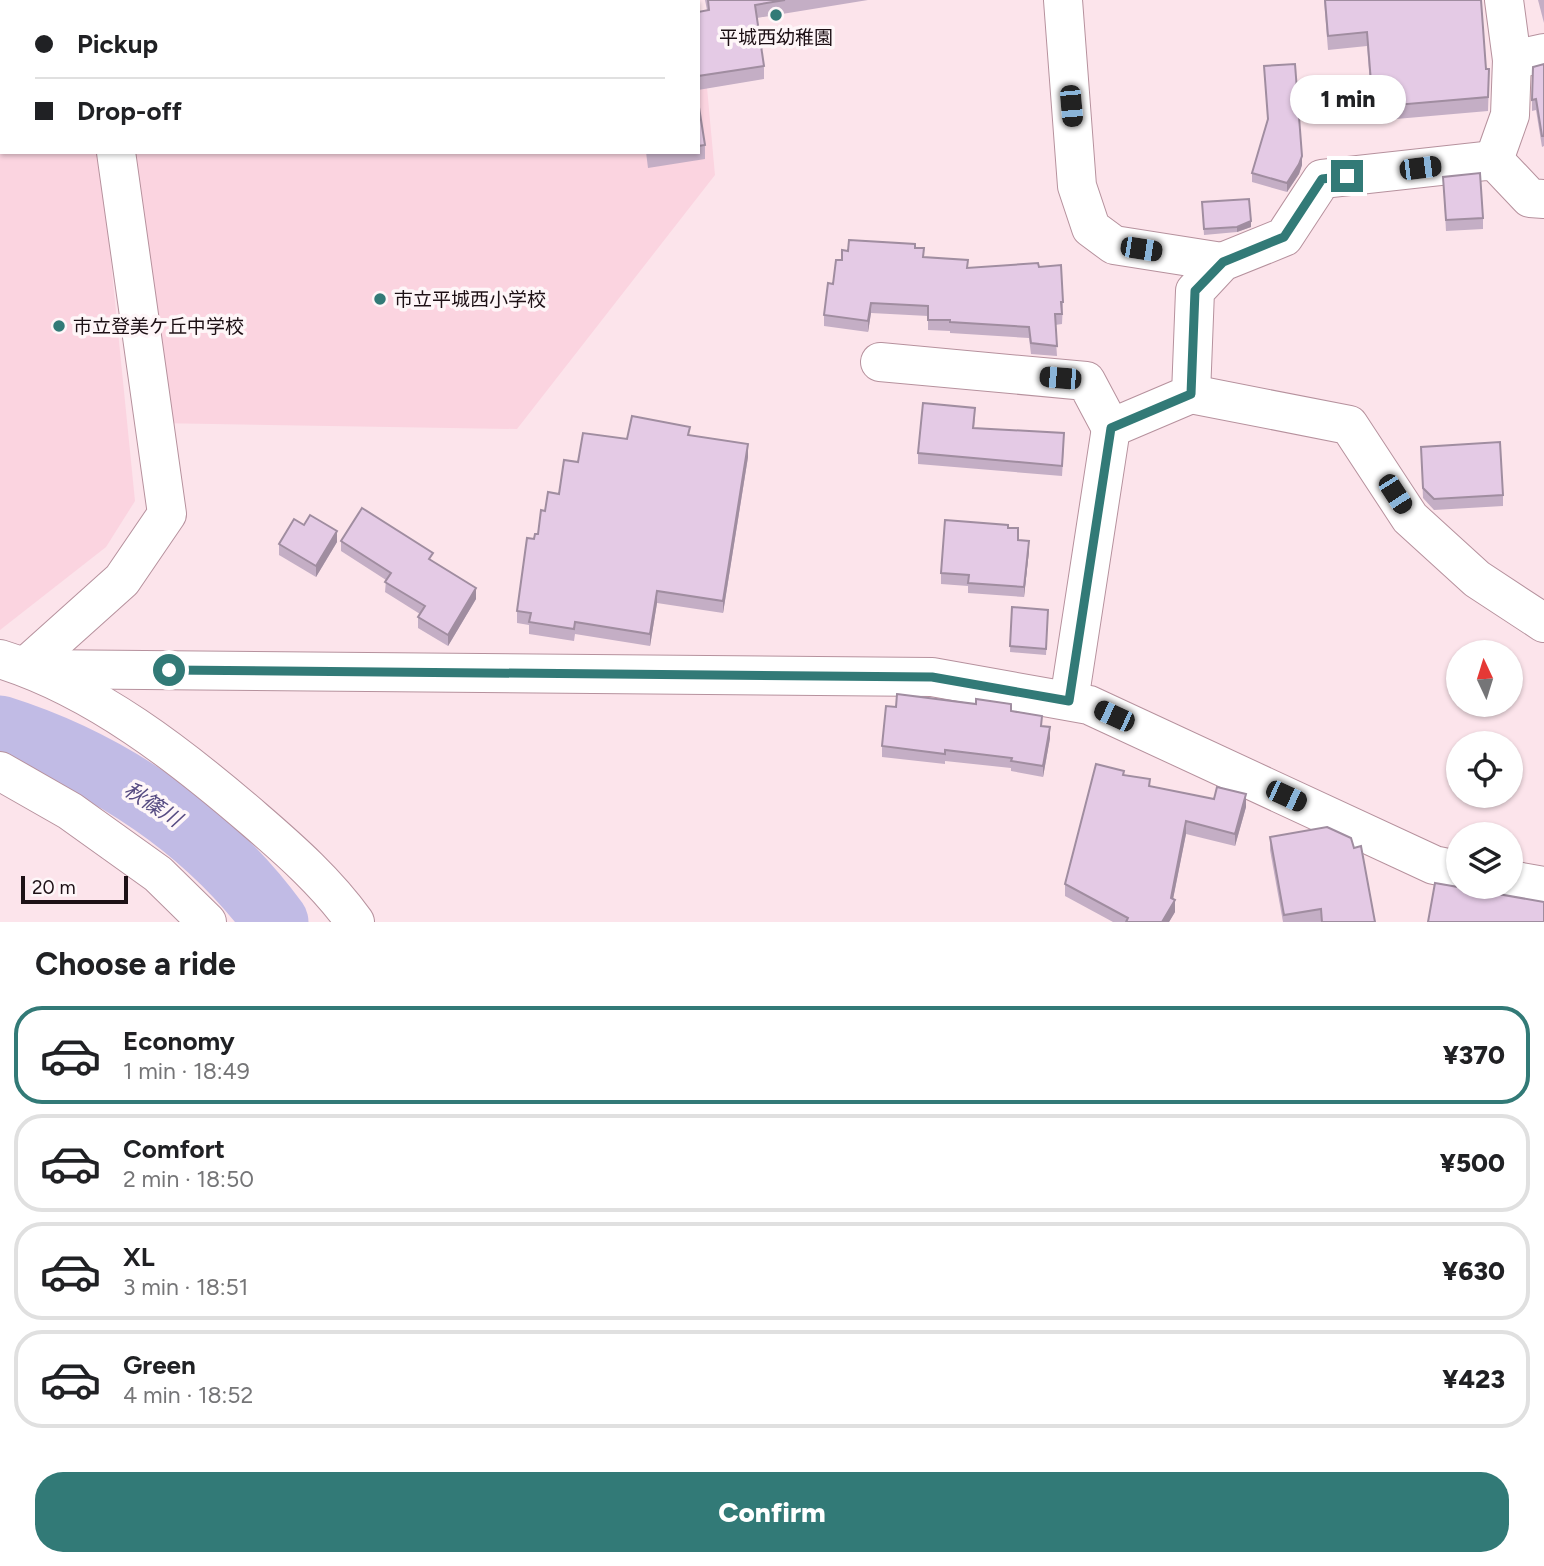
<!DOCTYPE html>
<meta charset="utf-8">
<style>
:root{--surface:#fff;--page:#f6f6f6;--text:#202124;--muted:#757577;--line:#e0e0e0;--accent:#327a77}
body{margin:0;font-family:Figtree,"Noto Sans JP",sans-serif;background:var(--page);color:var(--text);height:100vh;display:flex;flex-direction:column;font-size:26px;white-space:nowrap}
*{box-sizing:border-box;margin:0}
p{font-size:23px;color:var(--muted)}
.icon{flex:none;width:38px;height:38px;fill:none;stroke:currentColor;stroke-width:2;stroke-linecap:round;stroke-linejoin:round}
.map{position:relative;height:922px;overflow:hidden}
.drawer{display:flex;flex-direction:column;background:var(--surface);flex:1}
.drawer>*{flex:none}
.top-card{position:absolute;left:0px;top:0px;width:700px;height:154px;box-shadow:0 2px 5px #0004;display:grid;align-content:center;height:154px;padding:0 35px;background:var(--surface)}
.needle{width:46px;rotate:356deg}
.controls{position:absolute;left:1446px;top:640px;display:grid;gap:14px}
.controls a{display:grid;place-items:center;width:77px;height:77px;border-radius:50%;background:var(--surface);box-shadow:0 2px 5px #0004;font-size:35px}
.scale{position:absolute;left:21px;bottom:18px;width:107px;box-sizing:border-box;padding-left:7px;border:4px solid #1d1015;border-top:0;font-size:19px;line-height:24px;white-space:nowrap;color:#1d1015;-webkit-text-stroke:5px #fef6f8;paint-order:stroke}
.end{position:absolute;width:32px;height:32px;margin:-16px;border:9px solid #327a77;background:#fff;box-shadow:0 0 0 4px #fff}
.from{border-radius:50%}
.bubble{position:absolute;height:49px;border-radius:24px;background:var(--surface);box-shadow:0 2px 5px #0004;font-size:23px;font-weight:800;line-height:49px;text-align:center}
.car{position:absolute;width:21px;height:42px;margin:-21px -10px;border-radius:9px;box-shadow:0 0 5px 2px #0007;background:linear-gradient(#222 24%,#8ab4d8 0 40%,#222 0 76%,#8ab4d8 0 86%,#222 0)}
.top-card b{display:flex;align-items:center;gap:24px;height:66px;font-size:26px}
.top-card b+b{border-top:2px solid var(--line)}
.top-card i{width:18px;height:18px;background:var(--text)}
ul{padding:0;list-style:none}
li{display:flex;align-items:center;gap:21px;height:98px;margin:0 14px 10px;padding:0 21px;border:4px solid var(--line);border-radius:28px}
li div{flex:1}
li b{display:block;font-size:26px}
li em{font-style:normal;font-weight:800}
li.on{border-color:var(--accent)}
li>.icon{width:63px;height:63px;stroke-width:1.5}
h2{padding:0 35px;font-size:32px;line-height:84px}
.cta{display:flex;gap:14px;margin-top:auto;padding:14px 35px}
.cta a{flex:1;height:80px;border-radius:28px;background:var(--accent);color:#fff;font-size:28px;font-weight:800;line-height:80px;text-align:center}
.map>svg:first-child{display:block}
</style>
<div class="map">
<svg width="1544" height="922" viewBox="0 0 1544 922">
<rect width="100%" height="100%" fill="#fce4eb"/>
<g fill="#fbd4e0">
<path d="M0,0H63V2H2V152H100L135,501L106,547L0,630Z"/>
<path d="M94,0H699L715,175L517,429L154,423L128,152H698V2Z"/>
</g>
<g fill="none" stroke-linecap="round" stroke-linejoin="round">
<path stroke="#c1bbe5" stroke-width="65" d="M0,728C108,762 209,830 276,922"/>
<defs>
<g id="minor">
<path d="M1063,0L1077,186L1091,228L1114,245L1222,262"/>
<path d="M1504,0L1512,60"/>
<path d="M1494,160L1510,115L1512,60L1544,53"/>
<path d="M880,362L1086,381L1111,428"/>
<path d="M1191,394L1349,425L1410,518L1477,579L1544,623"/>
<path d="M25,667L122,580L167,514L116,152"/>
<path d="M32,669L932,677L1089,705L1434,865L1458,870"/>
<path d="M1069,701L1111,428L1191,394L1195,291L1222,262L1284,237L1322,179L1494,160L1530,198L1544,199"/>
<path d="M0,771L70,811L158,874L207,922"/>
<path d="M1510,880L1544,886"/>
</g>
<path id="tertiary" d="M0,659C94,688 181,756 255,820C291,851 327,883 355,922"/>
</defs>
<use href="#minor" stroke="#b6919d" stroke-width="40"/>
<use href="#tertiary" stroke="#b6919d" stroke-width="40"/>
<use href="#minor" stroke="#fff" stroke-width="38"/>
<use href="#tertiary" stroke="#fff" stroke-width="38"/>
</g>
<g fill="#c4aec5">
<path d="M705,0H868L757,18L764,66V79L698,90V12L707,10Z"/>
<path d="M1324,0H1481L1486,69L1489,82L1488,111L1373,121L1367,46L1328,50Z"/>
<path d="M1538,0H1544V23Z"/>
<path d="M1544,64V146L1542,147L1536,110L1532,111V100Z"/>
<path d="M1264,66L1302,165L1299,174L1287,192L1252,182V173L1268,121Z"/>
<path d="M698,101L705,145V159L648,168L646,152H698Z"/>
<path d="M1443,177L1483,218V229L1446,231Z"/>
<path d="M1202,202L1251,227L1237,232L1204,235Z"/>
<path d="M915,248L924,257L968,268L1039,267L1063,302L1062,324L1055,325L1057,356L1031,354L1029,338L950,333V331L928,330V316L871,313L868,332L824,326V315L833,284Z"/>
<path d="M975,419L974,428L1064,444L1062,476L918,464V453Z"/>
<path d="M690,435L748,457L723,613L657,603L650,646L575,634L574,641L529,634V625L517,623V611L534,539L538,534L545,511L559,494L578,462L627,439Z"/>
<path d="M1421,447L1503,495V506L1434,510L1423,498Z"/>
<path d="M304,525L337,542L316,577L279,555V544Z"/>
<path d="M1008,528L1029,551L1024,597L968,593V586L941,584V573Z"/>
<path d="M341,541L433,562L476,599L448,646L418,628V617L420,614L385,592L386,580L341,551Z"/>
<path d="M1012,607L1048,610L1046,655L1010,652Z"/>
<path d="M896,707L1011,711L1042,726L1050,738L1043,777L1011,771V768L945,761V764L882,757V746Z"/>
<path d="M1124,775L1150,786L1246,807L1235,846L1186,834L1173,899L1175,912L1169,922H1113L1065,896V884Z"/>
<path d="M1270,837L1375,922H1283L1270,850Z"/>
</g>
<g fill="#a08da0">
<path d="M1302,156V165L1299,174L1287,192V183Z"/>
<path d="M1251,221V227L1237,232V227Z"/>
<path d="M871,303V313L868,332V321Z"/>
<path d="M748,444V457L723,613V601Z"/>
<path d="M337,531V542L316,577V566Z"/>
<path d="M1029,541V551L1024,597V587Z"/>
<path d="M476,588V599L448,646V635Z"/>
<path d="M657,591V603L650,646V634Z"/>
<path d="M1050,727V738L1043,777V766Z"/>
<path d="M1246,794V807L1235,846V834Z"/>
<path d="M1186,821V834L1172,904L1175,900V912L1169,922H1162L1171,898Z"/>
</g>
<g fill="#e4cae5" stroke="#a08da0" stroke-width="2">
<path d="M708,0H785L755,5L764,66L698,76V12L709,10Z"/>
<path d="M1325,0H1481L1486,69H1489L1488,97L1373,107L1367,32L1328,36Z"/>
<path d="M1295,64L1302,156L1299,164L1287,183L1252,173L1268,119L1264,66Z"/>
<path d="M1544,64V136H1542L1536,99L1532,100L1533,67Z"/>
<path d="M698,101L705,145L698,146Z"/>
<path d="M1480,173L1483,218L1446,220L1443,177Z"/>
<path d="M1249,199L1251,221L1237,227L1204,229L1202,202Z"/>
<path d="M849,240L915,244V248H924L923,257L968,260L967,268L1038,263L1039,267L1061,265L1063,302H1061L1062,314H1055L1057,346L1031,343L1029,327L950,322V320H928V306L871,303L868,321L824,315L828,283L833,284L836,260H842V250L848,251Z"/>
<path d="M923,403L975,408L973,428L1064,433L1062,466L918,453Z"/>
<path d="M632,416L690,427L688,435L748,444L723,601L657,591L650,634L575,622L574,629L529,622L531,613L517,611L527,538L534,539L535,534H538L541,510L545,511L548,492L559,494L564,460L578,462L583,433L627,439Z"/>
<path d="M1500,442L1503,495L1434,499L1423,488L1421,447Z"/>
<path d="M362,508L433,553L429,559L476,588L448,635L418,617L425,606L385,582L391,573L341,541Z"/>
<path d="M310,515L337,531L316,566L279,544L294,519L304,525Z"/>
<path d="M945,520L1008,525V528H1018V540L1029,541L1024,587L968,583L969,575L941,573Z"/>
<path d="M1012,607L1048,610L1046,649L1010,646Z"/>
<path d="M897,694L976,704V699L1011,704V711L1042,716L1041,726L1050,727L1043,766L1011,761L1012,758L945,750V754L882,746L886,706L896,707Z"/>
<path d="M1096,764L1124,771L1123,775L1150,779L1149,786L1214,799L1217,787L1246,794L1235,834L1186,821L1171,898L1175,900L1162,922H1126L1128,918L1065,884Z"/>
<path d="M1327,827L1351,838L1354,848L1361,846L1375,922H1322L1321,909L1284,915L1270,837Z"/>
<path d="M1435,883L1544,902V922H1428Z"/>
</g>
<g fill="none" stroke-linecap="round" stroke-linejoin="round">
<path stroke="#327a77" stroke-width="9" d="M169,670L932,677L1069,701L1111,428L1191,394L1195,291L1223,262L1284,237L1322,179L1347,176"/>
</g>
<g fill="#327a77" stroke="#fef6f8" stroke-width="2.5">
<circle cx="776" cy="15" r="7"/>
<circle cx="380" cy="299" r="7"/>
<circle cx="59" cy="326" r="7"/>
</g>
<g text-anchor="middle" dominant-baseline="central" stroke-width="7" stroke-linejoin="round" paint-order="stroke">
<g font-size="19" fill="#1d1015" stroke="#fef6f8" text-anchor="start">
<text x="776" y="37" text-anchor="middle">平城西幼稚園</text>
<text x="394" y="299">市立平城西小学校</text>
<text x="73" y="326">市立登美ケ丘中学校</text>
</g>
<g font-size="21" font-style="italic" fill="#564b82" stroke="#fef6f8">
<text transform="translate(153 804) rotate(33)">秋篠川</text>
</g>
</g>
</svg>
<div class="controls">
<a><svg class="needle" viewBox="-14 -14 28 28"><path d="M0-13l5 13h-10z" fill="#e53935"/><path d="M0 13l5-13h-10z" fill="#757577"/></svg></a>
<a><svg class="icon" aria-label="locate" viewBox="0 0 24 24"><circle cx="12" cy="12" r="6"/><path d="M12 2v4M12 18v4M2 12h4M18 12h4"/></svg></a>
<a><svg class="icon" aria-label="layers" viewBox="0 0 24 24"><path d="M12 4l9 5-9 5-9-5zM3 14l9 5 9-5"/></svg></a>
</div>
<div class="scale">20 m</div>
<i class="end from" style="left:169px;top:670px"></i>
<i class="end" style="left:1347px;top:176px"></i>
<div class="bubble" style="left:1290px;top:75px;width:116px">1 min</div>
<i class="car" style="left:1071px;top:106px;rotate:175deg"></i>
<i class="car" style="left:1420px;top:168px;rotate:83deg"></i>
<i class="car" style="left:1141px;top:249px;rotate:99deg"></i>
<i class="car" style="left:1060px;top:378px;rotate:275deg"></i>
<i class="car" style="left:1395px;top:494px;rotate:147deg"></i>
<i class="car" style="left:1114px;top:716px;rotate:295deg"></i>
<i class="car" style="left:1286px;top:796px;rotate:115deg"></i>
<div class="top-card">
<b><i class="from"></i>Pickup</b>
<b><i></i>Drop-off</b>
</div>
</div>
<section class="drawer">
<h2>Choose a ride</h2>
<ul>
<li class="on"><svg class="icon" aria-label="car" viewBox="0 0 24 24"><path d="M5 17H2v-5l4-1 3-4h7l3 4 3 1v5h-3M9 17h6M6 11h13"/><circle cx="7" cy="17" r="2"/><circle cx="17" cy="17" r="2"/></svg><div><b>Economy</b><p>1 min · 18:49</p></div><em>¥370</em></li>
<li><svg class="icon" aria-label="car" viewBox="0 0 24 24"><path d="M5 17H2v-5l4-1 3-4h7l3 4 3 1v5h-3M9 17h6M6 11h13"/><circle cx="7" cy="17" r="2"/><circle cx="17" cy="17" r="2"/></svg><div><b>Comfort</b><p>2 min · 18:50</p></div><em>¥500</em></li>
<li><svg class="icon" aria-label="car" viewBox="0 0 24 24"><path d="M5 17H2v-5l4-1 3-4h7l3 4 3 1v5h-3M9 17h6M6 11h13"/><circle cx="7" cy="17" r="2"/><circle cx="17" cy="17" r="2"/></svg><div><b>XL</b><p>3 min · 18:51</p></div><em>¥630</em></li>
<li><svg class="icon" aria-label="car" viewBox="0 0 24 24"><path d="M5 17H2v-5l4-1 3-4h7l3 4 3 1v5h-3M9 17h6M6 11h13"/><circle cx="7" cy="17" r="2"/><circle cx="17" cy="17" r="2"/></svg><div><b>Green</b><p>4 min · 18:52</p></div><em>¥423</em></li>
</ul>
<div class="cta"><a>Confirm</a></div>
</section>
